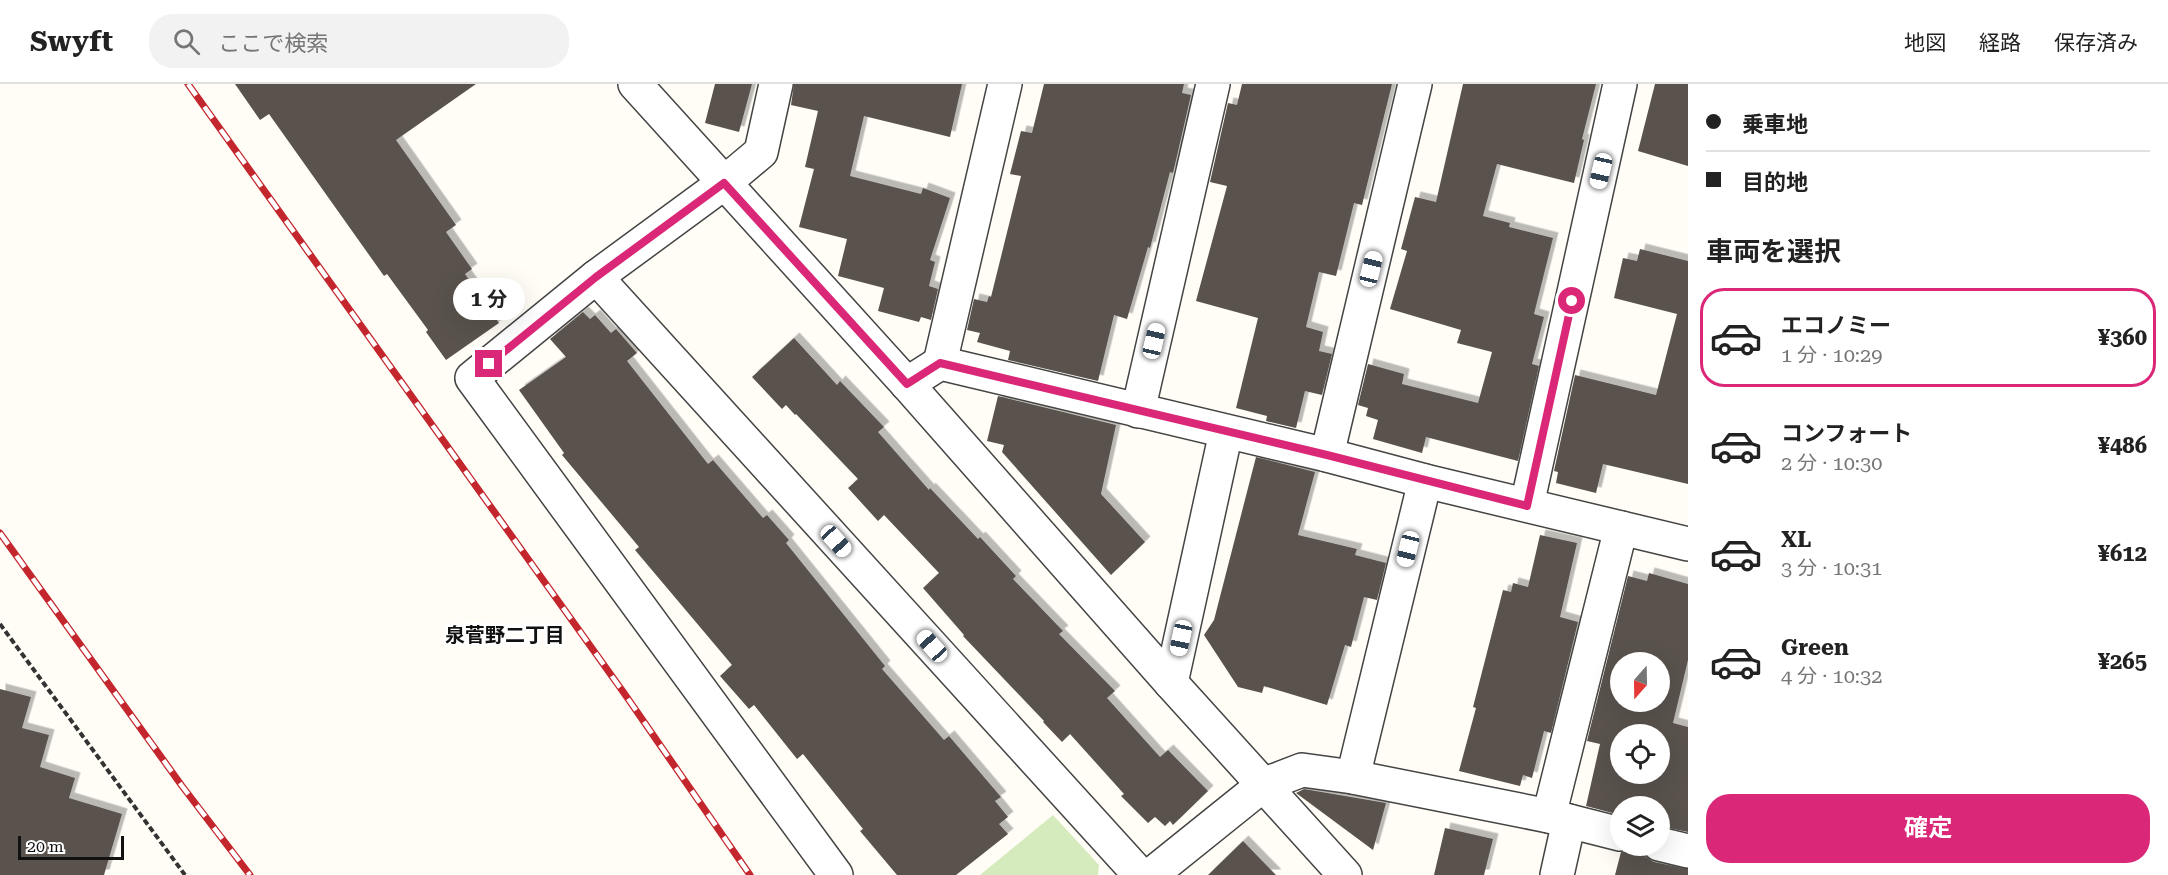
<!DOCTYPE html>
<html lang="ja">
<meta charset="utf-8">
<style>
:root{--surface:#fff;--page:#f2f2f2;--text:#222;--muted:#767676;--line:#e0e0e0;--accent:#db2777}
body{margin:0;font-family:"Roboto Serif","Noto Sans JP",serif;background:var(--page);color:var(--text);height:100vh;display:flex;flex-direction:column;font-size:22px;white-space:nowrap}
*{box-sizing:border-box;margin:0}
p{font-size:20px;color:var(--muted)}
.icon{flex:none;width:33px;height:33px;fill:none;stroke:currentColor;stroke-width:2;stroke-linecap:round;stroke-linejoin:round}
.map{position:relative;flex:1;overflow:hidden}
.side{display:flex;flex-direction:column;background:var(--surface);width:480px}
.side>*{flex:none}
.top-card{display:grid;align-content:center;height:132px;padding:0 18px;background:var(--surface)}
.needle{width:39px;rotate:200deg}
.fabs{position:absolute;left:1610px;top:568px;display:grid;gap:12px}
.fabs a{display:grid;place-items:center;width:60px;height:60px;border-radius:50%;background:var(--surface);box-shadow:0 6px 24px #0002;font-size:30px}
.scale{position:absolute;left:18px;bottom:15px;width:106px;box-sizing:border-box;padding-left:6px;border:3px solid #111;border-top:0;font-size:16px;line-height:21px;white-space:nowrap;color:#111;-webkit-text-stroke:4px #fff;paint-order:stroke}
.end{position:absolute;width:27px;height:27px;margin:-14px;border:8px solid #db2777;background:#fff;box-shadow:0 0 0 3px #fff}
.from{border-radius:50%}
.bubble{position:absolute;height:42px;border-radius:21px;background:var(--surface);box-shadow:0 6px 24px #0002;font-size:20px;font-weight:700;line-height:42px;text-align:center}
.car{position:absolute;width:18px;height:36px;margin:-18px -9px;border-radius:8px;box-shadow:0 0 4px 2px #0007;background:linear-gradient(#fff 24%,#345 0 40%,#fff 0 76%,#345 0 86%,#fff 0)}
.top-card b{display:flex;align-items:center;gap:21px;height:57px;font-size:22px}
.top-card b+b{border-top:2px solid var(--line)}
.top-card i{width:15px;height:15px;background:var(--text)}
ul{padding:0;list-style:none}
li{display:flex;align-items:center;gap:18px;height:99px;margin:0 12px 9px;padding:0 6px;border:3px solid transparent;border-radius:24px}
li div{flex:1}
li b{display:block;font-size:22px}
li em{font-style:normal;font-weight:700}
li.active{border-color:var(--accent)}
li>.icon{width:54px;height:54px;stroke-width:1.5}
h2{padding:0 18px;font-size:27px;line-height:72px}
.button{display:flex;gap:12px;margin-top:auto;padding:12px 18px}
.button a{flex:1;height:69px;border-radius:24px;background:var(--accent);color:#fff;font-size:24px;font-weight:700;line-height:69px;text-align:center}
header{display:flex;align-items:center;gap:36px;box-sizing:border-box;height:84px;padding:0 30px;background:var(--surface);border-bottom:2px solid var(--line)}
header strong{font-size:28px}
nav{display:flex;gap:33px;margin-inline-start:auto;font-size:21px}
.search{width:420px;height:54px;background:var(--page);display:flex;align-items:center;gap:15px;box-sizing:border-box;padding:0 21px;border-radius:24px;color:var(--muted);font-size:22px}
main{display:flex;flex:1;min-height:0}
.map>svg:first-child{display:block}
</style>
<header>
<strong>Swyft</strong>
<div class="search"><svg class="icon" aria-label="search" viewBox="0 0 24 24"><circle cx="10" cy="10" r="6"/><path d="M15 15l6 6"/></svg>ここで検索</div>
<nav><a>地図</a><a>経路</a><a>保存済み</a></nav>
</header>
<main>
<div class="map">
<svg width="1688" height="791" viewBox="0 0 1688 791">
<defs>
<filter id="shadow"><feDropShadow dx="5.5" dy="-5.5" stdDeviation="0" flood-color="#0004"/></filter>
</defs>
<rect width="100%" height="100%" fill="#fffdf5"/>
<path fill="#d5ebbd" d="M1053,731L1099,781L1098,791H980Z"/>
<g fill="#5a524d" fill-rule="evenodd" filter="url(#shadow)">
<path d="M235,0H476L396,56L456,141L446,148L472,185L465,190L499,239L446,276L426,248L428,246L387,190L384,192L269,30L260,36Z"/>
<path d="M715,0H752L739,48L705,39Z"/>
<path d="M794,0H962L950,53L864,32L850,92L921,110L923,104L950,114L930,176L935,178L929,202L938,205L931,236L921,233L919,238L878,227L884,204L838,192L847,155L799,143L814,85L805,83L818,27L791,21Z"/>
<path d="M1044,0H1184L1182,9L1191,11L1173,89L1170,88L1150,164L1148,163L1127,235L1114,231L1098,297L1008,276L1010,267L977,258L980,249L967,246L974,215L987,218L989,212L991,213L1021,92L1010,90L1021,47L1032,49Z"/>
<path d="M1242,0H1392L1362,121L1354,119L1336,192L1319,188L1306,243L1323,248L1319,267L1332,270L1322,311L1305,307L1296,344L1266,337L1267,332L1236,324L1258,234L1196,217L1227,102L1210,98L1228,19L1237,21Z"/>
<path d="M1463,0H1596L1582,55L1584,56L1574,99L1497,80L1483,132L1510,139L1509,143L1553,154L1534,230L1544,233L1532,280L1539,282L1518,377L1426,353L1422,369L1373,355L1378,336L1366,332L1368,324L1358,321L1368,280L1404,290L1402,300L1478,319L1492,268L1457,259L1461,246L1390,225L1407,167L1401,165L1415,113L1436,118Z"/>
<path d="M1655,0H1688V82L1638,67Z"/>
<path d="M1640,165L1688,177V400L1603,380L1596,409L1556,399L1558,388L1554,387L1575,291L1656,311L1677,230L1614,214L1623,174L1637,177Z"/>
<path d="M583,228L590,235L595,231L611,249L616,245L637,269L627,277L708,380L713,376L763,434L767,431L789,456L786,459L885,582L882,585L944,656L949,652L1001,713L995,717L1008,733L999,740L1008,750L956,791H897L860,747L863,745L803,670L797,675L754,621L749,625L720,592L732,581L635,466L639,463L562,371L564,369L519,306L566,273L550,255Z"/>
<path d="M794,254L837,301L840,297L884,343L878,348L929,406L930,404L978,455L980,453L1016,492L1013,495L1063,547L1059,550L1115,607L1107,614L1160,673L1168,666L1208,707L1173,741L1170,737L1165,742L1155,733L1148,739L1121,712L1124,710L1070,650L1062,658L1043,638L1044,637L963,552L964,551L923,504L939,489L884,431L878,437L848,404L858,395L796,330L795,331L786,321L782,325L752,293Z"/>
<path d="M998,312L1116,341L1101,410L1145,458L1111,491L1002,368L1004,361L987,357Z"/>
<path d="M1256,373L1315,388L1298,451L1357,465L1355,471L1386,479L1377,516L1364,513L1351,563L1345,561L1327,621L1264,602L1262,609L1238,603L1204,551L1214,536Z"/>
<path d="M1540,451L1577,459L1560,533L1578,538L1551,649L1544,647L1532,694L1523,691L1520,702L1459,687L1476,624L1473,623L1503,506L1511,508L1513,499L1528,503Z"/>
<path d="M1649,489L1688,500V576L1673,639L1688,643V748L1659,742V723H1620V731L1586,722L1600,660L1587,657L1628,492L1647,497ZM1620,579H1659V618H1620ZM1620,651H1659V690H1620Z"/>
<path d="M0,605L31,613L22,644L49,651L40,683L75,694L69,714L122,730L104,791H0Z"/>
<path d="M1304,705L1386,719L1373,766L1296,709Z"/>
<path d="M1445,744L1493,755L1484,791H1434Z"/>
<path d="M1243,757L1276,791H1208Z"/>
<path d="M1634,762H1641L1646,773L1654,778L1688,785V791H1615L1621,768H1626Z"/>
</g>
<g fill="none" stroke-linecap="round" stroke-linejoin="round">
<defs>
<g id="minor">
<path d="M635,0L907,300L1171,599L1345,791"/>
<path d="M776,0L761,68L724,99L596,193L1140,791"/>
<path d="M596,193L472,294L836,791"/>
<path d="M940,279L1005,0"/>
<path d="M907,300L940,279L1327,371L1425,397L1688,460"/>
<path d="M1138,327L1213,0"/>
<path d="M1327,371L1415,0"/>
<path d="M1527,421L1620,0"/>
<path d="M1171,599L1226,348"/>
<path d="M1353,693L1425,397"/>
<path d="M1549,732L1621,444"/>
<path d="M1659,760L1688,767"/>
<path d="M1151,791L1263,701L1302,686L1353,693L1549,732L1620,750"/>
<path d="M1557,791L1569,737"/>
</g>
</defs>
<use href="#minor" stroke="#444" stroke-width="36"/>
<path stroke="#333" stroke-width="4" stroke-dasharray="6 3" stroke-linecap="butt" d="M0,540L185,791"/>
<use href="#minor" stroke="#fff" stroke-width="33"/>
<defs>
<g id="rail">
<path d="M188,0L624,609L750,791"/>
<path d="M0,449L182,702L250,791"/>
</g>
</defs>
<use href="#rail" stroke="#c4262e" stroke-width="7"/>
<use href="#rail" stroke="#fff" stroke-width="4.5" stroke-dasharray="14" stroke-linecap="butt"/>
</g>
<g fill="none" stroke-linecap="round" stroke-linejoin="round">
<path stroke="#db2777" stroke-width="8" d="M489,280L596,193L724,99L907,300L940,279L1327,371L1527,422L1572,217"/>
</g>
<g text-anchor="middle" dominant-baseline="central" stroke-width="6" stroke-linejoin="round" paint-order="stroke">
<g font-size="20" font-weight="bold" fill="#111" stroke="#fff">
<text x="505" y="551">泉菅野二丁目</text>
</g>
</g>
</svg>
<div class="fabs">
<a><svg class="needle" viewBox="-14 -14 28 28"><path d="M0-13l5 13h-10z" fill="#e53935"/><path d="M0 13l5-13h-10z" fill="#767676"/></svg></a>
<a><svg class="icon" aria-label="locate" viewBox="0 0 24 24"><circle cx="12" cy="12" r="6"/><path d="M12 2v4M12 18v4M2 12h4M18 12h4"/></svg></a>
<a><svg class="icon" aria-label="layers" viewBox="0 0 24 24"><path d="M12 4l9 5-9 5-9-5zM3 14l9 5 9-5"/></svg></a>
</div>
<div class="scale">20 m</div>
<i class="end from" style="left:1572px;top:217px"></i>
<i class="end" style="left:489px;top:280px"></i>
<div class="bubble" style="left:453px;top:194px;width:72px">1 分</div>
<i class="car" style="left:1601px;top:87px;rotate:193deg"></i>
<i class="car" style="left:1371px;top:185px;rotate:14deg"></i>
<i class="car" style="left:1154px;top:257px;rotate:13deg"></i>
<i class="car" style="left:836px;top:457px;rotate:138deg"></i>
<i class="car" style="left:1408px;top:465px;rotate:194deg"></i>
<i class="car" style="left:1181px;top:554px;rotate:192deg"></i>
<i class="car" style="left:932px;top:562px;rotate:318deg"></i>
</div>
<section class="side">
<div class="top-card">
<b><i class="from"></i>乗車地</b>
<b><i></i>目的地</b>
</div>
<h2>車両を選択</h2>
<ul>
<li class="active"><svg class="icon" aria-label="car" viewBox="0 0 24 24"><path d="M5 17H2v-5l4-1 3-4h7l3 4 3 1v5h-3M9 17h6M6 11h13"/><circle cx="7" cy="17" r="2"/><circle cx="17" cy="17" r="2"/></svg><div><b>エコノミー</b><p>1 分 · 10:29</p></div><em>¥360</em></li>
<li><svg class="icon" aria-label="car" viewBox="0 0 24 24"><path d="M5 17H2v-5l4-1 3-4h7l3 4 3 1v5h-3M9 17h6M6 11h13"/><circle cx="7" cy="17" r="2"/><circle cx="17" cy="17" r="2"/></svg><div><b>コンフォート</b><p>2 分 · 10:30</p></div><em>¥486</em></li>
<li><svg class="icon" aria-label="car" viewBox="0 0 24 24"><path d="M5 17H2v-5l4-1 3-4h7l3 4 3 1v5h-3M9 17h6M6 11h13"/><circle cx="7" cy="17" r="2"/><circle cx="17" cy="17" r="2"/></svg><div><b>XL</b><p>3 分 · 10:31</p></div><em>¥612</em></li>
<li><svg class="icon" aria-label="car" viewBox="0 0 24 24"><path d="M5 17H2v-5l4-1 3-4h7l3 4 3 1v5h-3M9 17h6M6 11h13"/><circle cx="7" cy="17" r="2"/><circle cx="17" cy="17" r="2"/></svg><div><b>Green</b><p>4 分 · 10:32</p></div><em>¥265</em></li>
</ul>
<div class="button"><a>確定</a></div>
</section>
</main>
